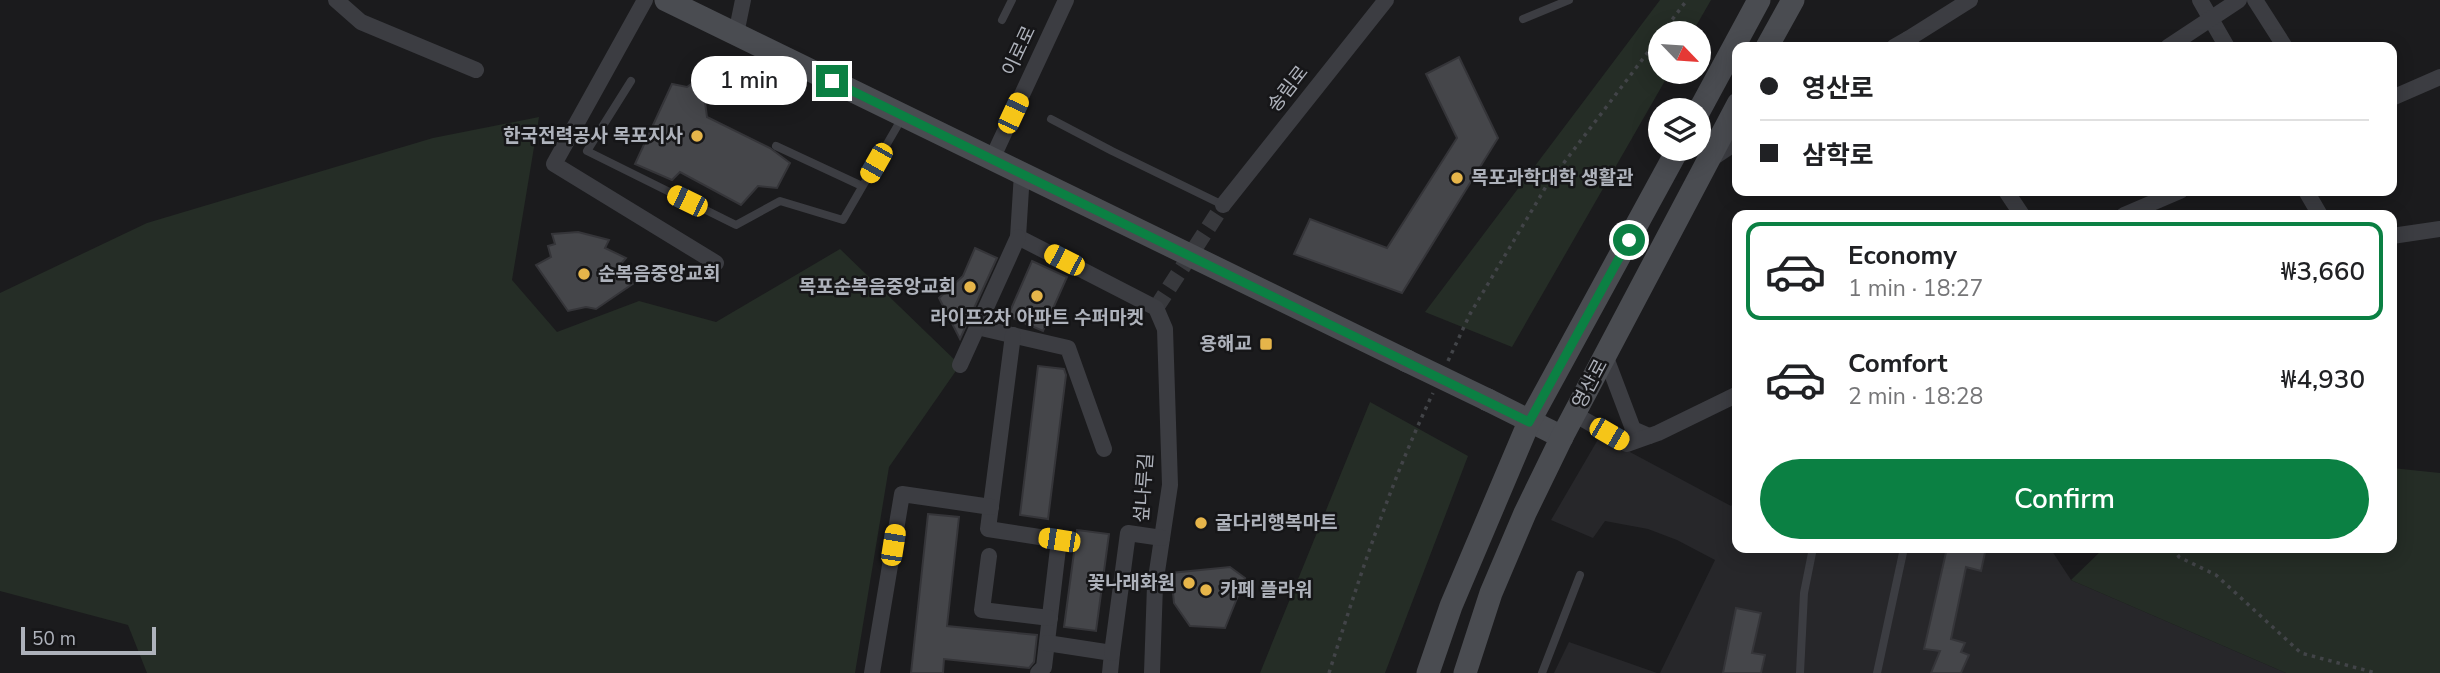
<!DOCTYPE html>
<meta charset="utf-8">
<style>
:root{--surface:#fff;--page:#f6f6f6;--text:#202124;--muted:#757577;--line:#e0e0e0;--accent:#0b8043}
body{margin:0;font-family:"Nunito Sans","Noto Sans KR",sans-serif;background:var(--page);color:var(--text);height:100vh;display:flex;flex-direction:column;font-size:26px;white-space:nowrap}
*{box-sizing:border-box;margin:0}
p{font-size:23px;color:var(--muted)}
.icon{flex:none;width:38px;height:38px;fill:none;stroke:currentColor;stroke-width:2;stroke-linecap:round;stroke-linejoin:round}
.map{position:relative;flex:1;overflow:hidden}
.drawer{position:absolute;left:1732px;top:210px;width:665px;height:343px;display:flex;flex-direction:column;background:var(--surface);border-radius:14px;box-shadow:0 4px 18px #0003}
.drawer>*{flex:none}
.guide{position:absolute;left:1732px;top:42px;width:665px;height:154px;border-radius:14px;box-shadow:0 4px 18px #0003;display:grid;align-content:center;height:154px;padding:0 28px;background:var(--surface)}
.needle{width:46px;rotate:115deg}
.fabs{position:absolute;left:1648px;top:21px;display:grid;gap:14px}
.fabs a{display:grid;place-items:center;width:63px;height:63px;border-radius:50%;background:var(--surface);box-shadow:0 4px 18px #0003;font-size:35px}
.scale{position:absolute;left:21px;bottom:18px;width:135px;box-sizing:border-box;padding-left:7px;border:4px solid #aeb2bb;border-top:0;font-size:19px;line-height:24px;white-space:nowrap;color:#aeb2bb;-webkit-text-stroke:5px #161618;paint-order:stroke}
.end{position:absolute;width:32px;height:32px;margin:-16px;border:9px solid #0b8043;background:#fff;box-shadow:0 0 0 4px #fff}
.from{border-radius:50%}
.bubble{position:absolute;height:49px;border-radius:24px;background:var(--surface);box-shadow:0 4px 18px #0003;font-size:23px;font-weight:600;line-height:49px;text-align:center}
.car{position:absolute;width:21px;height:42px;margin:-21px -10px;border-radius:9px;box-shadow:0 0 5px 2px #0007;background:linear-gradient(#f5c518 24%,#345 0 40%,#f5c518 0 76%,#345 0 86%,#f5c518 0)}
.guide b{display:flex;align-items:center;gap:24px;height:66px;font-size:26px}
.guide b+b{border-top:2px solid var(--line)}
.guide i{width:18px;height:18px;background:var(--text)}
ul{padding:12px 0 0;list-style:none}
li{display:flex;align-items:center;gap:21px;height:98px;margin:0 14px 10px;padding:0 14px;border:4px solid transparent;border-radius:14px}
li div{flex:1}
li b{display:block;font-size:26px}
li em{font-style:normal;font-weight:600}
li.selected{border-color:var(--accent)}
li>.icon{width:63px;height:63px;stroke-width:1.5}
.button{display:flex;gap:14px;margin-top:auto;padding:14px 28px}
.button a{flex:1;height:80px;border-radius:42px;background:var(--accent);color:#fff;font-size:28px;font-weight:600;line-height:80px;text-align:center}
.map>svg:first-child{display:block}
</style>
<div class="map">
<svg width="2440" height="673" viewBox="0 0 2440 673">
<rect width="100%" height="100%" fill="#1b1b1d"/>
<g fill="#27272a">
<path d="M1600,436L1731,506L1738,494V548H2050L2071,580L2286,673H1660L1715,560L1677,540L1648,529L1605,521L1593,538L1551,520Z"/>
<path d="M1569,642L1657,673H1554Z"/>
</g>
<g fill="#252d26">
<path d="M1660,0H1711L1692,33H1661V72H1670L1512,347L1425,312Z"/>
<path d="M539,117L512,280L557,332L639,301L716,322L840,249L960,365L889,467L855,673H147L128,625L0,591V293L147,223L433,138Z"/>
<path d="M1370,402L1468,456L1385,673H1260Z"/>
<path d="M2392,468L2440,473V673H2286L2071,580L2104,548H2392Z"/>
</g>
<g fill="#45464a" stroke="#353539" stroke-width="2">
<path d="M1459,57L1498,138L1402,293L1294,254L1310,219L1387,248L1457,138L1426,74Z"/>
<path d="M698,79L704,95L707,117L770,148L790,163L777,188L758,186L741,205L680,172L672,180L635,164L672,84L687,87Z"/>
<path d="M578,232L609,240L605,248L626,258L619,266L634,283L596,309L586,307L568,311L536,265L551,257L548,246L555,244L552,234Z"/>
<path d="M975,248L997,258L960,339L939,298L963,276Z"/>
<path d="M1032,261L1067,277L1043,331L1008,316Z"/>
<path d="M1038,366L1064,369L1066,375L1048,519L1020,515Z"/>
<path d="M928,514L959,517L947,626L1037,635L1034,662L1029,668L944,659L943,673H911Z"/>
<path d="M1077,530L1109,534L1096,631L1064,627Z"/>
<path d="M1947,548H1986L1981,571L1966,567L1951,639L1965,643L1961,652L1969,655L1961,673H1931L1940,651L1924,649Z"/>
<path d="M1230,567L1245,578L1225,628L1190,626L1174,603L1171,573Z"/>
<path d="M1736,608L1761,613L1752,653L1765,655L1761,673H1723Z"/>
</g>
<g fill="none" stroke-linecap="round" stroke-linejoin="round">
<path stroke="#38393d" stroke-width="16" stroke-dasharray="16 8" stroke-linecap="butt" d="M1156,308L1223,205"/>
<g stroke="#424448" stroke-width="3.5" stroke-dasharray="3.5 5" stroke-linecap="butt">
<path d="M1662,33L1687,0"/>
<path d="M1448,361L1470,314L1547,185L1661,35"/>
<path d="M2173,548L2179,557L2216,575L2301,653L2376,673"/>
<path d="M1329,673C1359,578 1390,483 1433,393"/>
</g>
<g stroke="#3c3d42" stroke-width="8">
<path d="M1523,19L1569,0"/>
<path d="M1002,20L1012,0"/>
<path d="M631,81L587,151L736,225L780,201L843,220L902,118"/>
<path d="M1051,119L1112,151L1223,205"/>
<path d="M776,146L862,186"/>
<path d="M1542,673L1580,575"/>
<path d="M1800,673L1804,593L1813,548"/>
<path d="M1877,673L1904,548"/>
</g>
<g stroke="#3c3d42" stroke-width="16">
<path d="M336,0L361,22L476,70"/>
<path d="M645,0L554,164L716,263"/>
<path d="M2200,0L2227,47"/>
<path d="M2255,0L2285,47"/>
<path d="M736,34L743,0"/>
<path d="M1908,39L1970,0"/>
<path d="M1894,47L1908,39L1913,47"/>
<path d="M2168,47L2239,0"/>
<path d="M2392,98L2440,77"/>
<path d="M992,159L1066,0"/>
<path d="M1711,159L1738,141"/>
<path d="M1022,173L1018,237L1156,308L1165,329L1170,485L1155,585L1152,673"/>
<path d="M2006,191L2022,215"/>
<path d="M2306,191L2320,215"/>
<path d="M1223,205L1386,0"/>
<path d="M2124,215L2180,191"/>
<path d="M2392,236L2440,229"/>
<path d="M977,327L1068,348L1104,449"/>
<path d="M1013,335L988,529L1059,540L1044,667L1038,673"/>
<path d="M1605,355L1633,429L1649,436"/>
<path d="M960,365L1018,237"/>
<path d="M1574,414L1627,444L1658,433L1738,394"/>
<path d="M989,556L982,610L1050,618"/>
<path d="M1047,643L1112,653L1110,673"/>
<path d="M1112,653L1128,533L1162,538"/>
<path d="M872,673L902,494L991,507"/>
</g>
<g stroke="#4a4c51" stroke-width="23">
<path d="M666,0L1407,361"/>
<path d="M1767,47L1793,0"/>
<path d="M1699,111L1759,0"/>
<path d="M1488,400L1562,437"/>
<path d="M1428,673L1451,606L1529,422L1678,149"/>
<path d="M1465,673L1491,593L1525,513L1562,437L1738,104"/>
</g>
<path stroke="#4a4c51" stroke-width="23" d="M1407,361L1488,400"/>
</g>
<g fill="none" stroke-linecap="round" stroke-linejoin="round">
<path stroke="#0b8043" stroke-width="9" d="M832,81L1529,422L1629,240"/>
</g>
<g fill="#e6b54a" stroke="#161618" stroke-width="2.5">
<circle cx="697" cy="136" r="7"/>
<circle cx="1457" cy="178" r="7"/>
<circle cx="584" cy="274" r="7"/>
<circle cx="970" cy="287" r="7"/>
<circle cx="1037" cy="296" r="7"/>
<rect x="1259" y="337" width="14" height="14" rx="3.5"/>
<circle cx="1201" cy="523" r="7"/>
<circle cx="1189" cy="583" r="7"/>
<circle cx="1206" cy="590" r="7"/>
</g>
<g text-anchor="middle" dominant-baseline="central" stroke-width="5" stroke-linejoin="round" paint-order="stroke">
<g font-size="19" fill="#aeb2bb" stroke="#161618">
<text transform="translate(1019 51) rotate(-65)">이로로</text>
<text transform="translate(1288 89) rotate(-52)">송림로</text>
<text transform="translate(1590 384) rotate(-62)">영산로</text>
<text transform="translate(1144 488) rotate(-86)">섶나루길</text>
</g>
<g font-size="19" font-weight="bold" fill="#aeb2bb" stroke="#161618" text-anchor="end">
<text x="683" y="136">한국전력공사 목포지사</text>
<text x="1471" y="178" text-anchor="start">목포과학대학 생활관</text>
<text x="598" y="274" text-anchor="start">순복음중앙교회</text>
<text x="956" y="287">목포순복음중앙교회</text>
<text x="1037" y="318" text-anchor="middle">라이프2차 아파트 수퍼마켓</text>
<text x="1252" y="344">용해교</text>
<text x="1215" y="523" text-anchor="start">굴다리행복마트</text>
<text x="1175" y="583">꽃나래화원</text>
<text x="1220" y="590" text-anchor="start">카페 플라워</text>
</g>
</g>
</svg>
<div class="fabs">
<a><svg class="needle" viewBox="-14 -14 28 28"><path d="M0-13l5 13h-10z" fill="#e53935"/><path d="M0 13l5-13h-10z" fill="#757577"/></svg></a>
<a><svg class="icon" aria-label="layers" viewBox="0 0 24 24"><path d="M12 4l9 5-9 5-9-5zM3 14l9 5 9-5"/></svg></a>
</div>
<div class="scale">50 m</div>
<i class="end from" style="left:1629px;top:240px"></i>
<i class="end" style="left:832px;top:81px"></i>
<div class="bubble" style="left:691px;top:56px;width:116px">1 min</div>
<i class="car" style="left:1013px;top:113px;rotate:25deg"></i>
<i class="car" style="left:876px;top:163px;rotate:210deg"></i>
<i class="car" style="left:687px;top:201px;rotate:296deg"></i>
<i class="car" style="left:1064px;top:260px;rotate:297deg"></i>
<i class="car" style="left:1609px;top:434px;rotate:120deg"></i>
<i class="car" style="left:1059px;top:540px;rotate:279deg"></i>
<i class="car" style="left:893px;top:545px;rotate:9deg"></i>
<div class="guide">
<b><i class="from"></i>영산로</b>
<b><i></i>삼학로</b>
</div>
<section class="drawer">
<ul>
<li class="selected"><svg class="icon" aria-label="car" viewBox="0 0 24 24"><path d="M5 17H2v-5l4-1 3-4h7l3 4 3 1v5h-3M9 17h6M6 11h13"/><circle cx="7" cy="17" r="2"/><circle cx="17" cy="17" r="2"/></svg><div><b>Economy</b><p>1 min · 18:27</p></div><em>₩3,660</em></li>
<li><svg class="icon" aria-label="car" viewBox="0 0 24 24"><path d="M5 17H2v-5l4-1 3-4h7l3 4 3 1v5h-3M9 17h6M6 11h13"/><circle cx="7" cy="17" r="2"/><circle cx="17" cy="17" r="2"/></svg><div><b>Comfort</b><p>2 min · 18:28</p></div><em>₩4,930</em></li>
</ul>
<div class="button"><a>Confirm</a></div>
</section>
</div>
